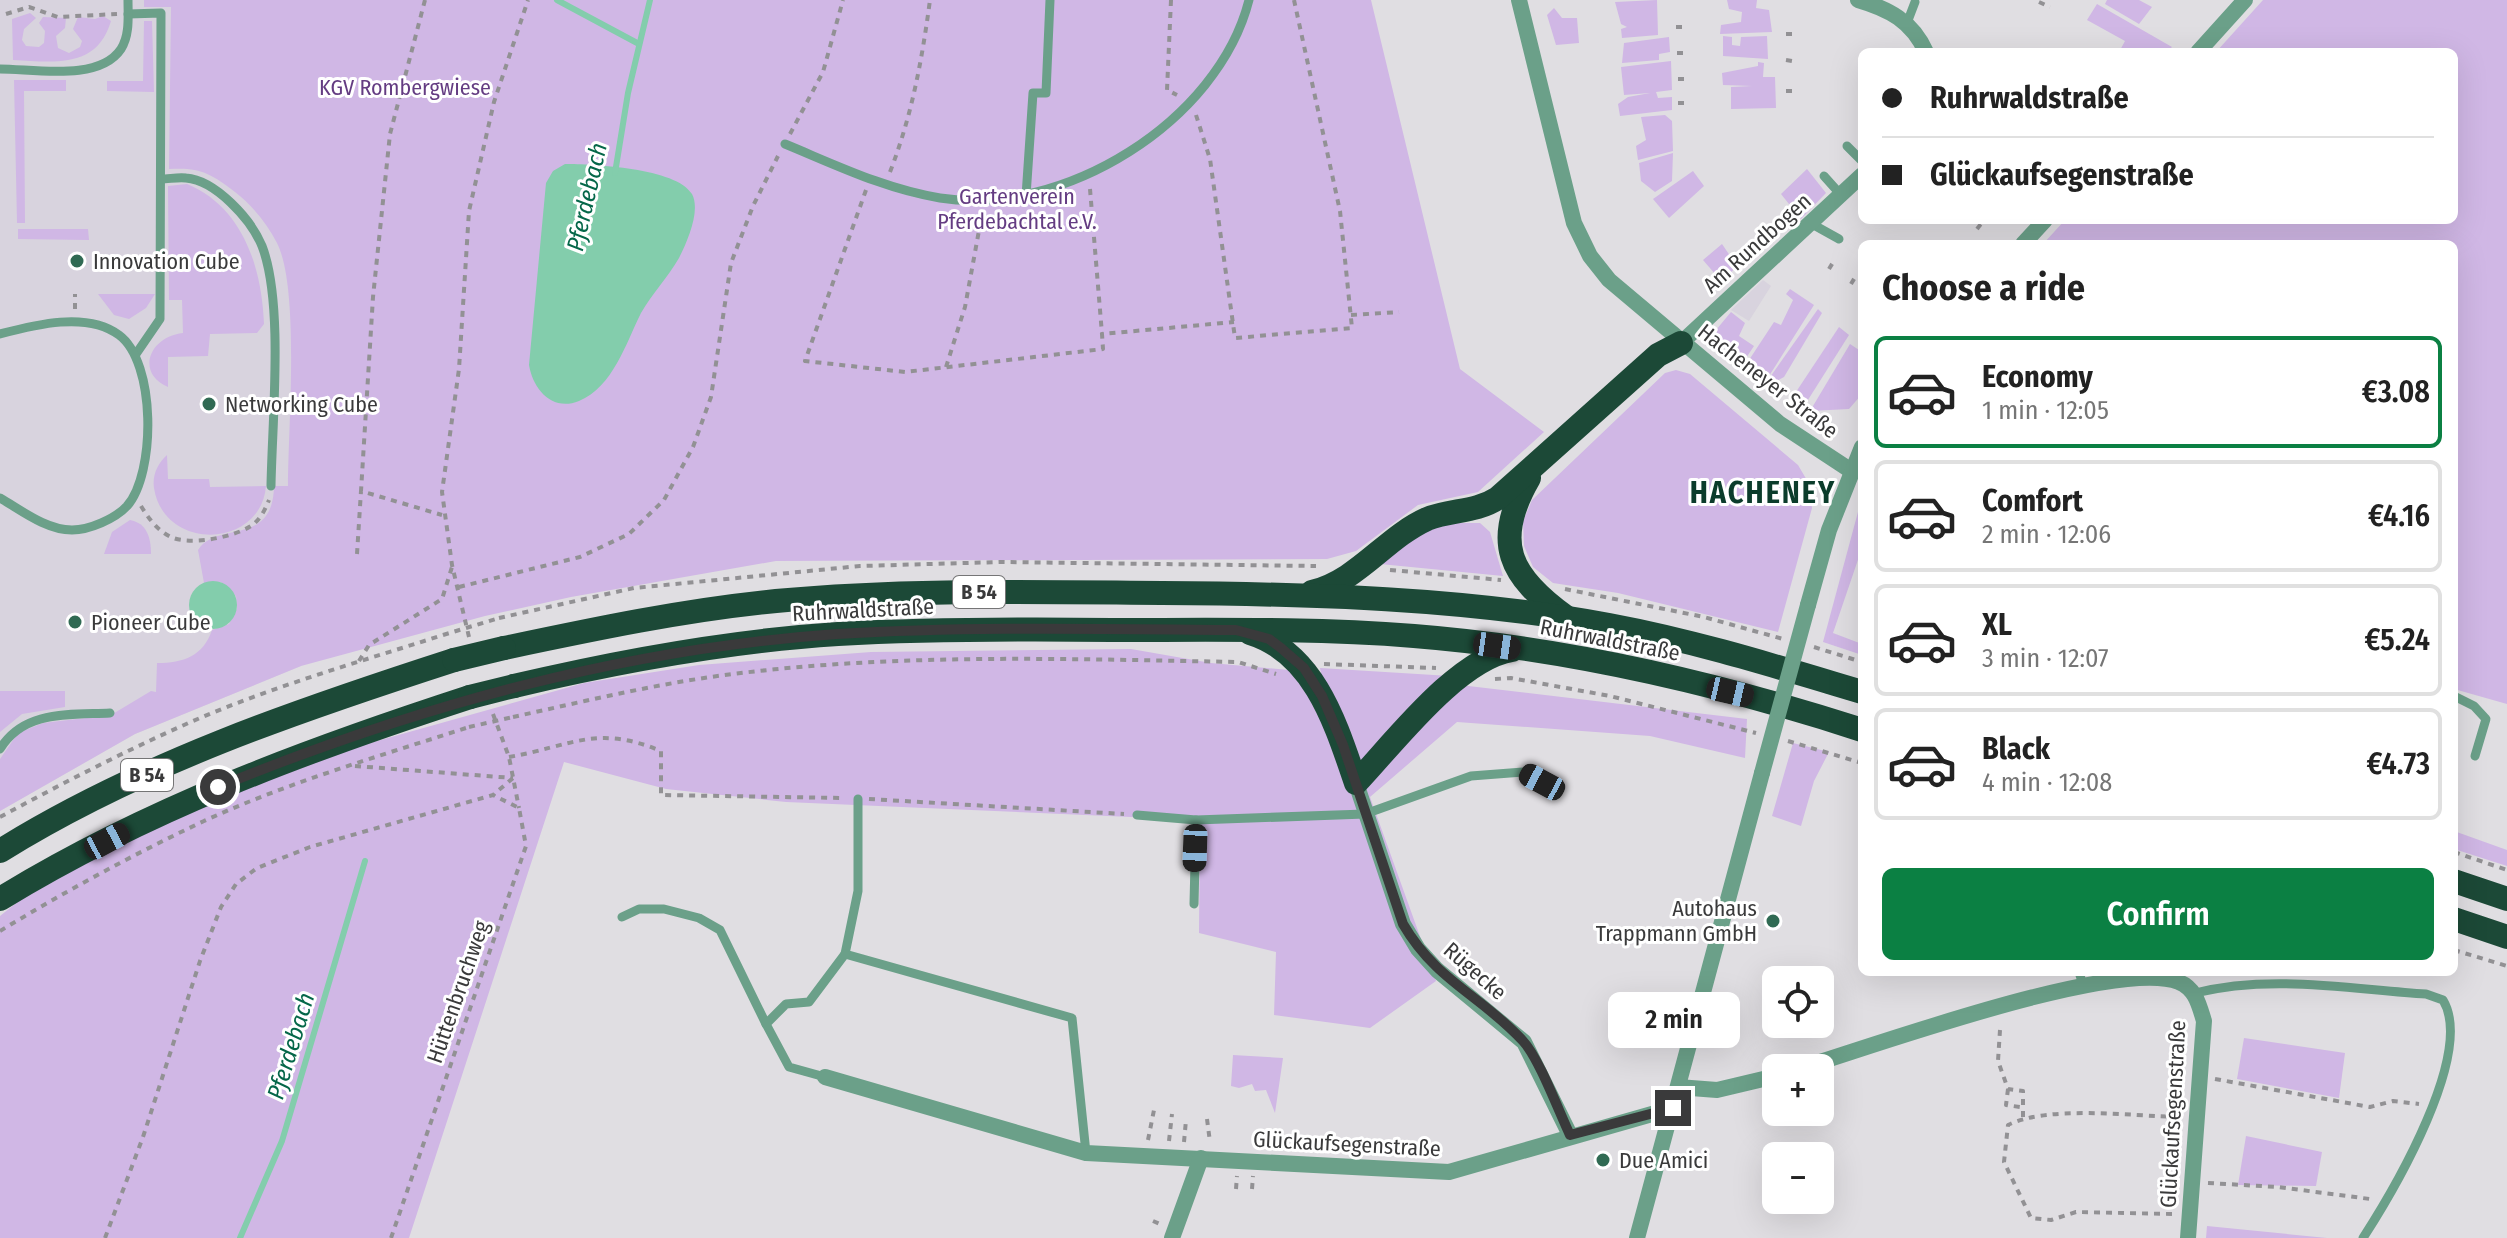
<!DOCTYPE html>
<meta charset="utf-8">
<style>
:root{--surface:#fff;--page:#f6f6f6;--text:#222;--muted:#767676;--line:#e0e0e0;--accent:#0b8043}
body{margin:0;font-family:"Fira Sans Condensed",sans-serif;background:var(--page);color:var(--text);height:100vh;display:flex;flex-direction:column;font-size:30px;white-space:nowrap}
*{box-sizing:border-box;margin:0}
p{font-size:26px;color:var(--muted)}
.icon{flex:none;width:44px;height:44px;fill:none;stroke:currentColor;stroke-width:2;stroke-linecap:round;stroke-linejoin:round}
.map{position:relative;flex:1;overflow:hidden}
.side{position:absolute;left:1858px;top:240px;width:600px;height:736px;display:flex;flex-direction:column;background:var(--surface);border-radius:12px;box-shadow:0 8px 32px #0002}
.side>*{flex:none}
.top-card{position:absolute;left:1858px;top:48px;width:600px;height:176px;border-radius:12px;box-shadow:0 8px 32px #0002;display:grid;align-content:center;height:176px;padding:0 24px;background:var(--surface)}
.controls{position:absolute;left:1762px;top:966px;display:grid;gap:16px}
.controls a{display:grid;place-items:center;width:72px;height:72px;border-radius:12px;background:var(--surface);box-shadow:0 8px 32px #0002;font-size:40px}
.end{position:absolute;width:36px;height:36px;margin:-18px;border:10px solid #3a3a3b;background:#fff;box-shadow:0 0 0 4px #fff}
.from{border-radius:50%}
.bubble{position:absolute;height:56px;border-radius:12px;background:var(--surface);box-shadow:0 8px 32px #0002;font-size:26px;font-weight:600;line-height:56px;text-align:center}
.car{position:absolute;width:24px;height:48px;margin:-24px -12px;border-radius:10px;box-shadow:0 0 6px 2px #0007;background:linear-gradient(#222 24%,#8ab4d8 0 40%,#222 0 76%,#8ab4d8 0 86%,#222 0)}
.top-card b{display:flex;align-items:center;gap:28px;height:76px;font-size:30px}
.top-card b+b{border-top:2px solid var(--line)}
.top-card i{width:20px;height:20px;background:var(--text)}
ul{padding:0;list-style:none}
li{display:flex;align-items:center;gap:24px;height:112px;margin:0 16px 12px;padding:0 8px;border:4px solid var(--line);border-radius:12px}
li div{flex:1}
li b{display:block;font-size:30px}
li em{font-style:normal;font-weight:600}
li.active{border-color:var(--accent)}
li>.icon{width:72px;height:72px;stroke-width:1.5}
h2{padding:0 24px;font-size:36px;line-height:96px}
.cta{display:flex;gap:16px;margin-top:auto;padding:16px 24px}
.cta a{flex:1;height:92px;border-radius:12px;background:var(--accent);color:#fff;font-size:32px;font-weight:600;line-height:92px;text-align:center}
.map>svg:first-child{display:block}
</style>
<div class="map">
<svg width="2507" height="1238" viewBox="0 0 2507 1238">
<rect width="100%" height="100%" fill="#e0dee2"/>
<g fill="#d8d3de">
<path d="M0,0H323L301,666L135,734L0,811Z"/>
<path d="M1763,280L1771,286L1749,321L1731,310Z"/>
</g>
<g fill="#d0b7e5">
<path d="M144,0H1371L1460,369L1544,432L1478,492L1418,505L1356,551L1327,559L776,561L571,597L485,616L301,666L135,734L0,811V759L18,733L43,723L111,715L151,691L156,692L157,663C184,663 203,656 212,630L229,624L237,609L236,596L221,582L204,583L198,550C217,520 273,548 274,486H288C288,429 300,289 277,243C267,224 252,205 235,192C211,173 199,167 169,169L171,7H144Z"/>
<path d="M1657,0L1658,35L1622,38L1621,29L1627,27L1621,24L1615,2Z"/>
<path d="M1727,0H1757L1756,8L1769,10L1772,32L1720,34L1721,25L1741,22L1742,12L1729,9Z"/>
<path d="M2107,0H2139L2152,7L2139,24L2105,4Z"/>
<path d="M2263,0H2507V704L2454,689V244H2043L2065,220H2454V52H2216Z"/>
<path d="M2097,4L2172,47L2167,52H2119L2125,41L2087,20Z"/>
<path d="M1554,8L1562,18H1577L1579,43L1556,45L1547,15Z"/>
<path d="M30,13L36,18L24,29L22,40L26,46L39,47L44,43L45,31L39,23L43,17L66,18L65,28L56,36L58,48L69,53L80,47L82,41L73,29L78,17L95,19L103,16L111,21C97,69 54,62 13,60L12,19Z"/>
<path d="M144,21H152L154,92L107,91V81H143Z"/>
<path d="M1723,36L1732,37V45L1740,46L1741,37L1767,36L1768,59L1723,56Z"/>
<path d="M1669,37L1670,52L1659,54V60L1622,63L1624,43Z"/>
<path d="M1671,61L1672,90L1656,92L1658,98L1672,97V110L1620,116L1618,104L1628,97L1650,93L1624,95L1621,67Z"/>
<path d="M1758,62L1764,63L1763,77H1775L1776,108L1731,109V87L1752,86L1723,85L1722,73L1758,66Z"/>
<path d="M14,80H66V91H24L25,223H17Z"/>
<path d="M1665,115L1672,121L1673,151L1638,160L1636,146L1646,140L1641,117Z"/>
<path d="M1673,153L1672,181L1655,192L1641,181L1639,163Z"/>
<path d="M1807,169L1826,193L1801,219L1781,194Z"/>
<path d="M1693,171L1704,186L1669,218L1653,199Z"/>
<path d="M187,184C243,207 262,268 264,324L257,333L210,334L208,356L168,357V387C136,374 148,337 183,333L182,300H169L168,186Z"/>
<path d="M18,229H88L89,240L18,239Z"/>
<path d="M1722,244L1737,266L1722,282L1703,260Z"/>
<path d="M1790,289L1814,305L1769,376L1749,360L1774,322L1781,325L1793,300L1786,294Z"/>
<path d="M98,294H155L146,308L129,319L114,315Z"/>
<path d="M1818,309L1822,313L1784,377L1771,384L1768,380Z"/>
<path d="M1731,312L1745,323L1739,336L1754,346L1746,358L1718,337L1716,330Z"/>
<path d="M1839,327L1849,335L1806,403L1794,395Z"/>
<path d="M1850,344L1862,352V394L1849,409L1810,411Z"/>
<path d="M1676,370L1690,374L1798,465L1808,482L1812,508L1778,632L1618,593L1553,583L1533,567L1524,546L1523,521L1532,500L1665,373Z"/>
<path d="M167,455L168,479H209L210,487L266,486C261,549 164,552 154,488C152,475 158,463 167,455Z"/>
<path d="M1862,497V548L1833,633L1862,644V655L1823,642Z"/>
<path d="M130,520C147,523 151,538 151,554H104L112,532Z"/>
<path d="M1454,523H1480L1490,532L1503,576L1380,564L1424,528Z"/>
<path d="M1131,649L1211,663L1321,673L1320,668L1450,676L1443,683L1747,719L1745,758L1650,736L1457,722L1370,797L1436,981L1370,1028L1274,1015L1276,952L1199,933L1200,820L786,802L666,789L564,762L409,1238H0V916L51,875L302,762L584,683L699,665L871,652Z"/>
<path d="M0,691H65V707L22,714L0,732Z"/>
<path d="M1793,743L1829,752L1814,781L1801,826L1772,816Z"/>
<path d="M2454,831L2507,850V866L2454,849Z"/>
<path d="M2244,1038L2345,1053L2339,1098L2237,1079Z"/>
<path d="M1233,1055L1283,1058L1275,1113L1266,1090L1255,1091L1252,1084L1239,1088L1231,1086Z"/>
<path d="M2246,1136L2322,1152L2316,1186L2238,1185Z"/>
<path d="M2207,1226L2327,1238H2206Z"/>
</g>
<g fill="#83cdac">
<path d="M565,164C592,164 677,168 692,194C701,211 687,242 679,258C668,277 652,294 641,313C626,343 613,387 579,401C552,412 533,389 529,365L546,183L553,171Z"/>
<circle cx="213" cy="605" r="24"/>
</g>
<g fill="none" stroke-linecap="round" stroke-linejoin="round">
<g stroke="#83cdac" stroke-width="6">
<path d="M557,0L639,44"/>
<path d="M615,173L628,93L650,0"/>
<path d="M240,1238L282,1141L365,861"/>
</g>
<g stroke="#929194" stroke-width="4" stroke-dasharray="6 6" stroke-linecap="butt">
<path d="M425,0L390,134L373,297L361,491L442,515"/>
<path d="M1171,0L1167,90L1177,95"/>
<path d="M2039,2L2050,7"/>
<path d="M6,14L29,7L58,17L117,14"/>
<path d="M1676,27H1682"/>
<path d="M1786,34H1793"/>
<path d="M1677,53H1683"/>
<path d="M1786,60L1792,61"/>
<path d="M1678,79H1684"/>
<path d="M1786,91H1792"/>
<path d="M1678,103H1684"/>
<path d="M1196,115L1210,159L1235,338L1352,328L1340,211L1294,0"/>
<path d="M790,134L823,72L843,0"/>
<path d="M890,172C912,115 922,60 930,0"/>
<path d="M1090,189L1102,334"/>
<path d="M866,190L805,361L905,372L1103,349L1102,334L1234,322"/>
<path d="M1977,229L1984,220"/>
<path d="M1829,269L1835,259"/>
<path d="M1851,284L1857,274"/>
<path d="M75,309V294"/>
<path d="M1351,315L1399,312"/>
<path d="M946,367L965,307L982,214"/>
<path d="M141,506C149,519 157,530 171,537C190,546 234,537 251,526C260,520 265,510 269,500"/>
<path d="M357,554L361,491"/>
<path d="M1390,570L1501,580"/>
<path d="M459,587L580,557L629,534L664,500L693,447L711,397L731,263L753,206L778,156"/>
<path d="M1565,589L1704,617L1783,639"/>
<path d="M499,618L634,588L860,566L1001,562L1316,566"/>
<path d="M469,637L452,565L442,492L459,369L469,211L494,102L528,0"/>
<path d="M1814,647L1862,662"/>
<path d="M359,661L369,645L442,599L452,567"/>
<path d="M1324,664L1436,668"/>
<path d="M1495,679L1511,678L1610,696L1756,733"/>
<path d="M493,714L509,757L519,808"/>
<path d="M513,717C586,701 659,683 733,674C900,653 1070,659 1238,662L1276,674"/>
<path d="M1788,741L1862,763"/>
<path d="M509,757C572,746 596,724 661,751V795L844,798"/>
<path d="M355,766L513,778"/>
<path d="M869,799L1124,814"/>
<path d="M0,817C63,783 127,750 193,721C274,686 359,662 443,635"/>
<path d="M2454,852L2507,870"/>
<path d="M0,931C66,891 134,854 204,821C289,782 380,756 469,727"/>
<path d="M2454,950L2507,966"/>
<path d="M2000,1030L1998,1061L2008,1089L2023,1091V1118"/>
<path d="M2215,1079L2370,1107L2393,1101L2419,1104"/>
<path d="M2008,1089L2006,1105L2020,1107"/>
<path d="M1207,1119L1210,1142"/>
<path d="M1148,1140L1154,1110"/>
<path d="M1169,1141L1172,1114"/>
<path d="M1184,1142L1186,1120"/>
<path d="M2208,1183L2278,1187L2370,1199"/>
<path d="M1236,1189L1237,1176"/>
<path d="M1252,1189L1253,1176"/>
<path d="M2172,1214L2076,1212L2051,1220L2031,1218L2004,1162L2008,1125C2048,1105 2132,1116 2179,1117"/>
<path d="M1153,1221L1162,1225"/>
<path d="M105,1238L143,1137L200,961L221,907L236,884L257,868L310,847L493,795L513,778"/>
<path d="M391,1238L526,846L519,808L493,795"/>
</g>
<g stroke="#6ba089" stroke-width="9">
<path d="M128,14L161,13L160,319L136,354"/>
<path d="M1907,23L1915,2"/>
<path d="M0,69C34,69 99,82 121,49C130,35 128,16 128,0"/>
<path d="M785,144C836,165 885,189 940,198C1063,217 1218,122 1249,0"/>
<path d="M1847,146L1862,161"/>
<path d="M1824,176L1841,195"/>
<path d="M161,179C169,179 178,177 186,178C215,180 251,219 262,246C284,303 272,421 271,486"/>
<path d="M1026,196L1033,93H1046L1050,0"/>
<path d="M1812,224L1839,239"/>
<path d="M0,334C34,325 87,311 119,335C156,362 156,473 127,506C115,519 89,530 72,530C46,530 21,510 0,498"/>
<path d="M2454,696L2474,706L2486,719L2475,756"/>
<path d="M0,749C24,710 69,715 110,713"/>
<path d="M858,799V891L845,954L1072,1018L1086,1153"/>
<path d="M1137,815L1196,820L1365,814L1471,776L1523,772L1542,782"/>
<path d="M1194,904L1196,820"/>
<path d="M622,917L639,909H664L699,918L720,930L766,1024"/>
<path d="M2079,972L2083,985"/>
<path d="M2195,993C2270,974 2350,989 2426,994L2443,1000C2475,1053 2394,1190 2363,1238"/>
<path d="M825,1077L789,1067L766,1024L786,1004L809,1002L845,954"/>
</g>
<g stroke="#6ba089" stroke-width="16">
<path d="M1519,0L1574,223L1590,256L1609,280L1780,424L1850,470"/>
<path d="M1858,0C1889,9 1912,21 1926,52"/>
<path d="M2198,52L2245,0"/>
<path d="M2023,244L2045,220"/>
<path d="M1681,343L1862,175"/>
<path d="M1808,605L1829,530L1862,447"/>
<path d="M1356,783L1403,924L1418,949L1437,970L1524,1042L1570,1135"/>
<path d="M1801,1068C1874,1046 2116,958 2179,982C2196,989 2199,1005 2204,1021L2188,1238"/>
<path d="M825,1077L1086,1153L1449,1172L1673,1108"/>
<path d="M1678,1087L1717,1090L1776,1076"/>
<path d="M1172,1238L1201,1158"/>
<path d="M1637,1238L1762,773"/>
</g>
<g stroke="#1c4937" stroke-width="24">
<path d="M1529,478C1492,542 1509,576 1566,617"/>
<path d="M1312,592C1358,581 1385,538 1427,519C1451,509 1475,513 1498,498L1658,355L1681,343"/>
<path d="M1250,633C1315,653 1336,725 1356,783C1394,743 1457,659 1512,650"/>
<path d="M504,648C594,629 684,610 776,601C904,589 1033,592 1162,593C1312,594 1461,598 1609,625C1695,641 1778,667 1862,692"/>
<path d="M514,686C620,661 729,641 838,634C930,629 1021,629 1112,630C1213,630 1313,628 1414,636C1566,648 1717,683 1862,730"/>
<path d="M0,851C140,764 299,710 454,660"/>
<path d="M2454,881L2507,899"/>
<path d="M0,899C147,809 307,750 470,697"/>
<path d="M2454,919L2507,937"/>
</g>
<g stroke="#929194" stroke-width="4" stroke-dasharray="6 6" stroke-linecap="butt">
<path d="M443,635L499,618"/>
<path d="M469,727L513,717"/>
</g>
<path stroke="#6ba089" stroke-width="16" d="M1762,773L1808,605"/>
<g stroke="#1c4937" stroke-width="24">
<path d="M454,660L504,648"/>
<path d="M470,697L514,686"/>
</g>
</g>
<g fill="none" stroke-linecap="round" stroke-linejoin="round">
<path stroke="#3a3a3b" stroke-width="10" d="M218,787C417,706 622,649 837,634C970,626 1104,629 1236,630L1269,639L1281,648L1304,668L1322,696L1343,745L1403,924C1436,981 1482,996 1523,1041C1539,1058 1559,1112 1570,1135L1673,1108"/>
</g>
<g fill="#306a53" stroke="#fff" stroke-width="3">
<circle cx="77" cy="261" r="8"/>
<circle cx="209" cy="404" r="8"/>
<circle cx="75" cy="622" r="8"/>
<circle cx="1773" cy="921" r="8"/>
<circle cx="1603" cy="1160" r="8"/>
</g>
<g text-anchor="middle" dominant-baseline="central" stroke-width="6" stroke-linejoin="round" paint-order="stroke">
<g fill="#fff" stroke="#757576" stroke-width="2">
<rect x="953" y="576" width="52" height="32" rx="6"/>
<rect x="121" y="759" width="52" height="32" rx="6"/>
</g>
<g font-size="20" font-weight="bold" fill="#3a3a3b">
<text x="979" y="592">B 54</text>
<text x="147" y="775">B 54</text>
</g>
<g font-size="22" fill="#643c82" stroke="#fff">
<text x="405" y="87">KGV Rombergwiese</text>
<text x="1017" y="196">Gartenverein<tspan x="1017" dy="25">Pferdebachtal e.V.</tspan></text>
</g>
<g font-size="22" fill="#3a3a3b" stroke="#fff">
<text transform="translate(1757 243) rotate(-42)">Am Rundbogen</text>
<text transform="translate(1768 381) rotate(38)">Hacheneyer Straße</text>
<text transform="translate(863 610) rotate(-3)">Ruhrwaldstraße</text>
<text transform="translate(1610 640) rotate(11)">Ruhrwaldstraße</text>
<text transform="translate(1475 971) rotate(41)">Rügecke</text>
<text transform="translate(458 992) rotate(-71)">Hüttenbruchweg</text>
<text transform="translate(2173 1114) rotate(-87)">Glückaufsegenstraße</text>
<text transform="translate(1347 1144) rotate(3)">Glückaufsegenstraße</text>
</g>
<g font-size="22" fill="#3a3a3b" stroke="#fff" text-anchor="start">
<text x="93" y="261">Innovation Cube</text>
<text x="225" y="404">Networking Cube</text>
<text x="91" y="622">Pioneer Cube</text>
<text x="1757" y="908" text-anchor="end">Autohaus<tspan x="1757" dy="25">Trappmann GmbH</tspan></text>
<text x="1619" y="1160">Due Amici</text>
</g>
<g font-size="24" font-style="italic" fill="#056749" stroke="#fff">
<text transform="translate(587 197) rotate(-77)">Pferdebach</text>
<text transform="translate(291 1046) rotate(-73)">Pferdebach</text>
</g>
<g font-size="30" font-weight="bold" letter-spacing="2" fill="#0b3c2b" stroke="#fff">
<text x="1763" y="493">HACHENEY</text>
</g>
</g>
</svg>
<div class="controls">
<a><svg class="icon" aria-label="locate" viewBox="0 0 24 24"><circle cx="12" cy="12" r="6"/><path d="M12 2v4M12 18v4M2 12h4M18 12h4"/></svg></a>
<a>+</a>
<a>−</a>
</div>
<i class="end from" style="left:218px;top:787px"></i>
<i class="end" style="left:1673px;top:1108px"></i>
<div class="bubble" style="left:1608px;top:992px;width:132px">2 min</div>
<i class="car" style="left:1497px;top:646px;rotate:98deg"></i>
<i class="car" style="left:1730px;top:692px;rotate:103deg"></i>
<i class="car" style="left:1542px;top:782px;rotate:298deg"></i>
<i class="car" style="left:107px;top:841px;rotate:62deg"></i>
<i class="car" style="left:1195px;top:848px;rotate:182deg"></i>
<div class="top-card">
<b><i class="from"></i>Ruhrwaldstraße</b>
<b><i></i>Glückaufsegenstraße</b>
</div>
<section class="side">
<h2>Choose a ride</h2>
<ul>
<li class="active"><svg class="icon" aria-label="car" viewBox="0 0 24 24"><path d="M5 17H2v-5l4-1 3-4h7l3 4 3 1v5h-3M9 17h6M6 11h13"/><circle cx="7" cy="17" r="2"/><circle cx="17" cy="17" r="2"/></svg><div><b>Economy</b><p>1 min · 12:05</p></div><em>€3.08</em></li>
<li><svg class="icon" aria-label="car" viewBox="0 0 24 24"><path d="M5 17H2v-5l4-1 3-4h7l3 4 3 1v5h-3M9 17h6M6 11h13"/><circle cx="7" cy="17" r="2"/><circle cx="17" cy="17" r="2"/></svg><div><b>Comfort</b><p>2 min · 12:06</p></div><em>€4.16</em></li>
<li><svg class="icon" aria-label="car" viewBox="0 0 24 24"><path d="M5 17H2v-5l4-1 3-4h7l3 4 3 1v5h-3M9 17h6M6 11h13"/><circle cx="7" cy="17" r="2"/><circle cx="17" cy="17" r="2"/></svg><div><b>XL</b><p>3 min · 12:07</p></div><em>€5.24</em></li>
<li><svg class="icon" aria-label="car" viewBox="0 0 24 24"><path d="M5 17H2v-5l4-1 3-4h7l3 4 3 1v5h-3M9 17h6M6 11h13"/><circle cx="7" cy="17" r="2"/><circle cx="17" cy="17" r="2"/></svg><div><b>Black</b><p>4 min · 12:08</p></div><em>€4.73</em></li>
</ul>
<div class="cta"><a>Confirm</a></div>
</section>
</div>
